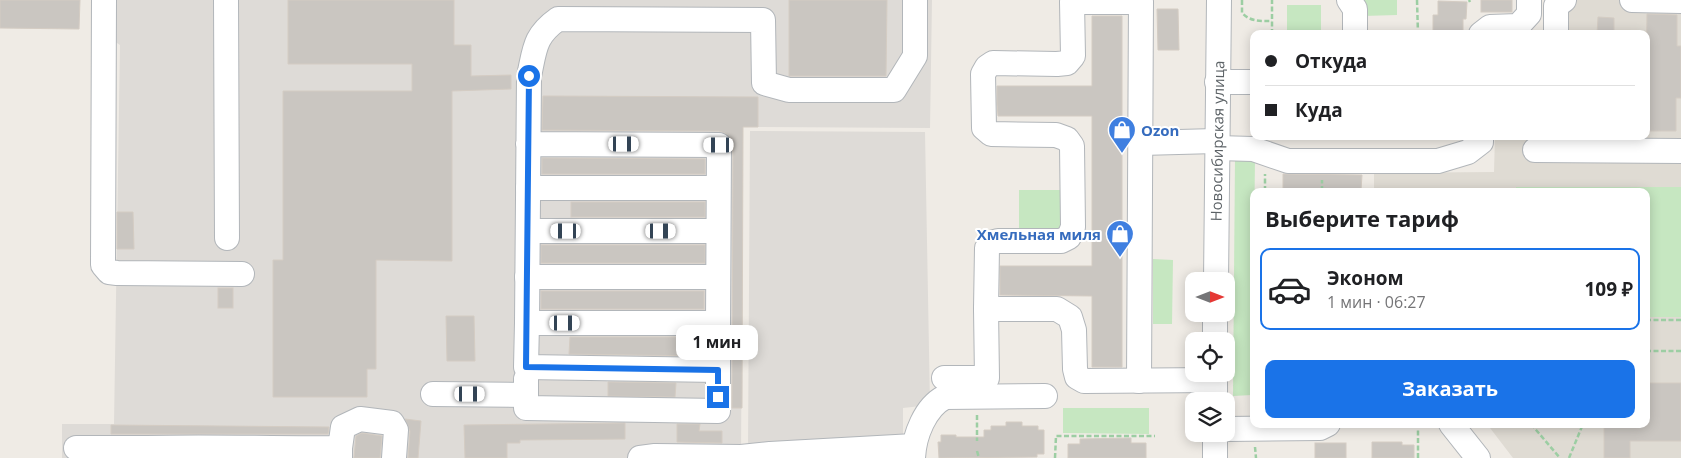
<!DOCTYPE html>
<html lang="ru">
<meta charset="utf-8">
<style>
:root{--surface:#fff;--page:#f2f2f2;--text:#202124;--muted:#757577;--line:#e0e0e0;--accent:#1a73e8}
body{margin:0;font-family:"Open Sans",sans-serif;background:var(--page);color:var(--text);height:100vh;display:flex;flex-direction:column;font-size:19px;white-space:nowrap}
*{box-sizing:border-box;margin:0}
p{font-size:16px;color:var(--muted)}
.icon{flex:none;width:28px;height:28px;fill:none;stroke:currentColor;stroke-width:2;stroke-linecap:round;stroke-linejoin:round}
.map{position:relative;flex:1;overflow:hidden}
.side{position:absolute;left:1250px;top:188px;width:400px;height:240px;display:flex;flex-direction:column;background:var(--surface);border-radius:10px;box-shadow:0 2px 12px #0003}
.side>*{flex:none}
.guide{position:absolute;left:1250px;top:30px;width:400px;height:110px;border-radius:10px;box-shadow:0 2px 12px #0003;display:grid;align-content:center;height:110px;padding:0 15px;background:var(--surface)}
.needle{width:32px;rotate:90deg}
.tools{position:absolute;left:1185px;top:272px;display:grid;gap:10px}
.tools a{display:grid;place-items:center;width:50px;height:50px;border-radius:10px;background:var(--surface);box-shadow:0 2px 12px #0003;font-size:25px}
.end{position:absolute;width:22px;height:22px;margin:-11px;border:6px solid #1a73e8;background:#fff;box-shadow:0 0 0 2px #fff}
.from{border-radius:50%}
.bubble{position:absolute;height:35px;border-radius:10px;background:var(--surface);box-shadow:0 2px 12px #0003;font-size:16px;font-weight:700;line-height:35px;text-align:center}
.car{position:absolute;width:15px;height:30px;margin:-15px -8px;border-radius:6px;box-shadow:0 0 4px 1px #0007;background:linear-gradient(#fff 24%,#345 0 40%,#fff 0 76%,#345 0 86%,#fff 0)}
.guide b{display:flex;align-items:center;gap:18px;height:48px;font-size:19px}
.guide b+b{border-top:1px solid var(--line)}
.guide i{width:12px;height:12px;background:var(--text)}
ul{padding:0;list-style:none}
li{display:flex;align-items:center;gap:15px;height:82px;margin:0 10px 8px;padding:0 5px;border:2px solid var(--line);border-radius:10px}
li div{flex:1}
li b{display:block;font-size:19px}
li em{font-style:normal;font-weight:700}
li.selected{border-color:var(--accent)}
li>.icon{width:45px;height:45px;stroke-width:1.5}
h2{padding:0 15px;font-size:22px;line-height:60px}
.primary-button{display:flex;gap:10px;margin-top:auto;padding:10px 15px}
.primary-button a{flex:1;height:58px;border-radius:10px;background:var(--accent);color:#fff;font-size:20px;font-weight:700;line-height:58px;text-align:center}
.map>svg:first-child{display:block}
</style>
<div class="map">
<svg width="1681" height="458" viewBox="0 0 1681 458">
<rect width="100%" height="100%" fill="#efebe5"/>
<g fill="#dedbd7">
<path d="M111,0H932L930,128L743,127L741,458H62V424H114L120,45L111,39Z"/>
<path d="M750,131L925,132L930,405L903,408V444L748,449Z"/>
</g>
<path fill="#dfdbd3" d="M1546,0H1681V458H1513L1487,424H1646V191H1374V173L1494,172L1495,136H1646V34H1546Z"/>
<g fill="#c6e7c1">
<path d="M1363,0H1397V15L1363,16Z"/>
<rect x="1287" y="5" width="34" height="29"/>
<path d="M1235,159H1255L1252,395L1233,396Z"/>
<path d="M1516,187H1681V317H1646V191H1516Z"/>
<path d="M1019,190H1060L1061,230H1019Z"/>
<path d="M1153,259L1173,260L1172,324H1153Z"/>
<path d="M1063,408H1149V434L1063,433Z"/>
</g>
<g fill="#cac6c1" stroke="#d4ccc3">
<path d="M0,0H80L79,29L0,28Z"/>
<path d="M288,0H454V45H471V76L511,75V89L452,91V261L376,260V369H367V397H273V260H283V91H412V64H288Z"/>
<path d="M789,0H887L886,76H789Z"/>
<rect x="1481" y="0" width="31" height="12"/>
<path d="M1438,1L1467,2L1466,19H1463V34H1433V15H1438Z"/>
<path d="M1157,9H1178L1179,50H1158Z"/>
<path d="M1647,14L1677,15V46H1681V98H1676V131H1648L1649,81H1646Z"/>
<path d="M1092,16H1122V367H1092V296L1000,295V266H1092V116H998L997,104V86H1092Z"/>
<path d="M1598,17L1614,18V34H1597Z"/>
<path d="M543,96L758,97V127H743L742,408H732L733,145L731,138L725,133L719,131L542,130Z"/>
<path d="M542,158L705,159V174H542Z"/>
<path d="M1283,174L1362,175L1361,190L1314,189V191H1283Z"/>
<rect x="571" y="202" width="134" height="15"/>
<path d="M117,212H133L134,249H117Z"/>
<rect x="541" y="245" width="164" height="18"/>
<rect x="218" y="288" width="15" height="20"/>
<rect x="541" y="291" width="163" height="18"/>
<path d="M446,316H474L475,361H447Z"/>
<path d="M570,337H704V356L569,354Z"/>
<path d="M608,382L676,383L675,397L608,396Z"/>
<path d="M1646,383H1681V441H1630V458H1604V424H1646Z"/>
<path d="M405,419L421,421L418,458H408L410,431Z"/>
<path d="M1006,422H1022V426H1038V430H1044V454H1037V457L939,458L938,442H941V435H956V437H984V430H991V426H1006Z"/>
<path d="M625,423V439L520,440V443H507V458H465L464,425Z"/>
<path d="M677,424H700L699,431H722V443L677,442Z"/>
<path d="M111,425L329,427L328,434H111Z"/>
<path d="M362,433L382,436L380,458H354L356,436Z"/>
<path d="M1131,438V443H1146V458H1068V444H1080V439Z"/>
<path d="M1372,442H1402V445H1414V458H1372Z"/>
<rect x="1315" y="443" width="31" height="15"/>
</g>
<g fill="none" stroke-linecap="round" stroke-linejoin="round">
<defs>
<g id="minor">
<path d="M104,0L103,265L109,272L117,273L242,274"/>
<path d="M226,0L227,238"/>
<path d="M1349,0L1355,9V34"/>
<path d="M1632,0L1681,1"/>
<path d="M1481,34L1490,27L1518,26L1529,14V0"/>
<path d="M1556,34V6L1564,0"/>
<path d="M1217,82H1254"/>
<path d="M1141,143L1216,141"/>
<path d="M528,144L719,145L718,323H527L529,76C535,49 534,36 558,19L763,20L764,83L789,90H894L915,56V0"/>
<path d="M1217,148L1253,149L1288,161H1438L1468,152L1481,142V136"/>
<path d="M1535,150L1681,151"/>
<path d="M528,188H718"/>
<path d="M528,231H718"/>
<path d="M527,277H718"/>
<path d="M1216,281L1219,0"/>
<path d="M986,309L987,248L991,243L998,241H1061L1069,237L1073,227L1072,146L1067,139L1056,135L991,134L984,128L983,74L987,67L993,63L1057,64L1067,63L1073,56L1072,2H1141L1139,381"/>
<path d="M527,323L526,367L718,370V323"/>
<path d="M1215,341V314"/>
<path d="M1215,374V401"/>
<path d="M944,378H987L986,309H1057L1070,317L1074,330L1075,369L1077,377L1084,381L1215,380"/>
<path d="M433,394L526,395V379"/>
<path d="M526,395V408L718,411V370"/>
<path d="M1451,424L1478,458"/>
<path d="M1226,429L1320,428L1328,424"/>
<path d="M76,448H147"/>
<path d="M340,448L343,427L360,419L392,423L396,430L394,458"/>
<path d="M146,458L147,448C211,446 276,449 340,448V458"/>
<path d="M640,458L655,456L741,457L770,454L914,446"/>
<path d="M913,458C914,436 925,407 945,397L1045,396"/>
<path d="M1215,458V434"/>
</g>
</defs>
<use href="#minor" stroke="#b2b6ba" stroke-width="26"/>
<g stroke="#9ccea3" stroke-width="2.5" stroke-dasharray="5 2.5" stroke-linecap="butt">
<path d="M1242,0V13C1251,22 1260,21 1272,21"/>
<path d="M1417,0L1418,34"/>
<path d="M1469,0L1470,2"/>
<path d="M1272,34V0"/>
<path d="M1265,191V174"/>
<path d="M1322,191V180"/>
<path d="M1646,320H1681"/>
<path d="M1646,351H1681"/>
<path d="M977,415V441"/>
<path d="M1531,424L1560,458"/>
<path d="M1255,447L1256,458"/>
<path d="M977,451L979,458"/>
<path d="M1055,458L1056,436H1155"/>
<path d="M1418,458V424"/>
<path d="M1569,458L1583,424"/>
</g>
<use href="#minor" stroke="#fff" stroke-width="24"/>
</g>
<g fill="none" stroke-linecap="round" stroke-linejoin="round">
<path stroke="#1a73e8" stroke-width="6" d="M529,76L526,367L718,370V397"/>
</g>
<defs>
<symbol id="shop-pin" viewBox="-11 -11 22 30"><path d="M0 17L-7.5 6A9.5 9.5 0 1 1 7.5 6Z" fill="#3f7fe0" stroke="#fff"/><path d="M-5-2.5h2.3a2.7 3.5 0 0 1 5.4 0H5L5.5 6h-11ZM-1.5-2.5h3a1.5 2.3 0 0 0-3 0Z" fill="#fff"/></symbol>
</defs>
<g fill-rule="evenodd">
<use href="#shop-pin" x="1106" y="114" width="32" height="43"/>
<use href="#shop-pin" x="1104" y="218" width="32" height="43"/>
</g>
<g text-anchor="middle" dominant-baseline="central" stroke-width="4" stroke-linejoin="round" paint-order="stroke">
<g font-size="15" font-weight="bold" fill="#366cbe" stroke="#fff" text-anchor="start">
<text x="1141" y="130">Ozon</text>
<text x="1101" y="234" text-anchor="end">Хмельная миля</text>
</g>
<g font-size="15" fill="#5c6266" stroke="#fff">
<text transform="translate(1217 141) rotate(-89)">Новосибирская улица</text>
</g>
</g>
</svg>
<div class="tools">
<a><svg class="needle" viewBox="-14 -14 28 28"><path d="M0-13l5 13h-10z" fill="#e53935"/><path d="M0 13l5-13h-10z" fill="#757577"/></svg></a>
<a><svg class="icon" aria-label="locate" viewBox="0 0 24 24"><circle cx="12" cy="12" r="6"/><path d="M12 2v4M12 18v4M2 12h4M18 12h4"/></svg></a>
<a><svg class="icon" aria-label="layers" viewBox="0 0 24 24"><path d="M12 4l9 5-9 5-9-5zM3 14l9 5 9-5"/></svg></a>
</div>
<i class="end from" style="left:529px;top:76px"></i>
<i class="end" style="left:718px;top:397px"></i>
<div class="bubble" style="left:676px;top:325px;width:82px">1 мин</div>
<i class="car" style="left:624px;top:144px;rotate:90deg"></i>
<i class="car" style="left:719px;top:145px;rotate:270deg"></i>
<i class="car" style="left:566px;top:231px;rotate:270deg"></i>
<i class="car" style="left:661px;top:231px;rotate:90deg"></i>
<i class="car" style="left:565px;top:323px;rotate:90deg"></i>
<i class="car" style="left:470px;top:394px;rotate:90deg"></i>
<div class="guide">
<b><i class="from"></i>Откуда</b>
<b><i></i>Куда</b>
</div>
<section class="side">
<h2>Выберите тариф</h2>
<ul>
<li class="selected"><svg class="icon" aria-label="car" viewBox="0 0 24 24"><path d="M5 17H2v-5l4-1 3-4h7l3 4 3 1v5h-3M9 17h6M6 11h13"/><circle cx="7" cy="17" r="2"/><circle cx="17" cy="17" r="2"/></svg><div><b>Эконом</b><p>1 мин · 06:27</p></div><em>109 ₽</em></li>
</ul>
<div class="primary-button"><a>Заказать</a></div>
</section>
</div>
